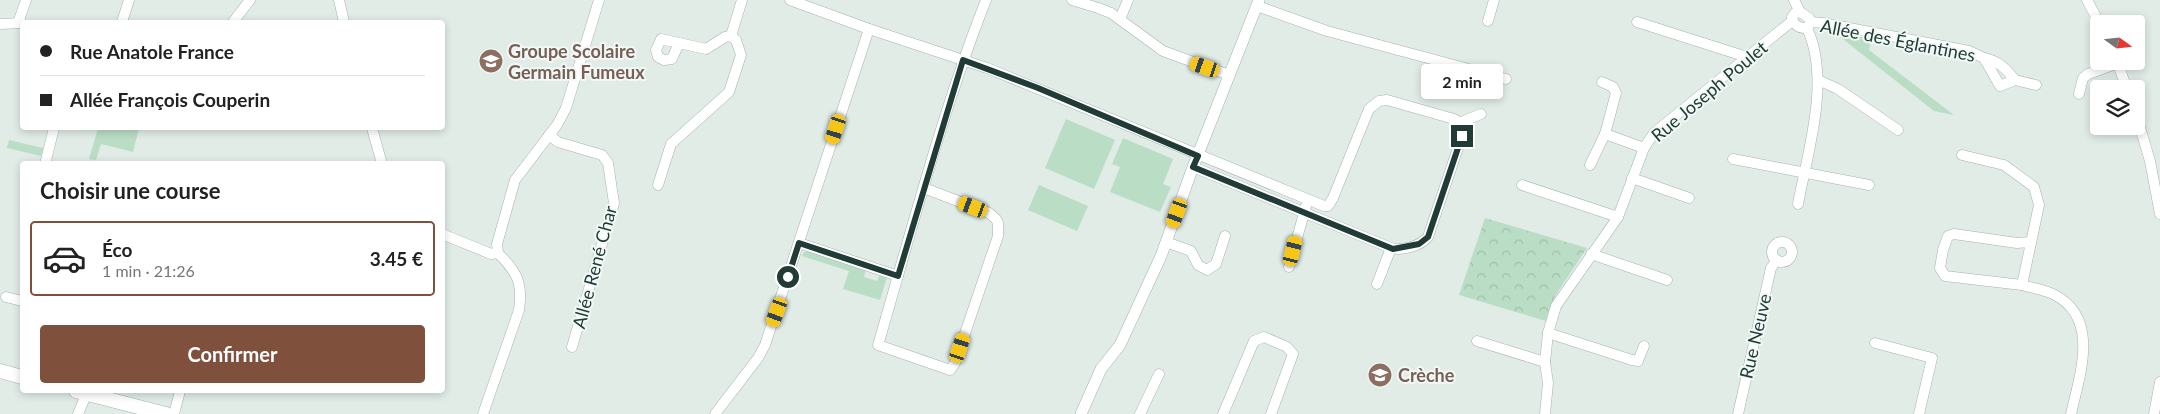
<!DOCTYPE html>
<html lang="fr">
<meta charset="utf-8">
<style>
:root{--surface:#fff;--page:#f6f6f6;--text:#222;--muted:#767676;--line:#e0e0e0;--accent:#7f503b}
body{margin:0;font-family:Lato,sans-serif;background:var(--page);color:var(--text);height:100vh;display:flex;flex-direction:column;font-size:19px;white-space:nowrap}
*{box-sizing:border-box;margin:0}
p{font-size:16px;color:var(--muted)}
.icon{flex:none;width:28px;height:28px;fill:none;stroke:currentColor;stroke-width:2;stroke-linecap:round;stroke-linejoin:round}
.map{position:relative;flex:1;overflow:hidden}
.drawer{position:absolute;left:20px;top:161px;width:425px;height:232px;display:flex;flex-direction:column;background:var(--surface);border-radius:5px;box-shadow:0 2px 8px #0003}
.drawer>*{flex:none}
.banner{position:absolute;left:20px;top:20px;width:425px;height:110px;border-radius:5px;box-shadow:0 2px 8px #0003;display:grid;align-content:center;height:110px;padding:0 20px;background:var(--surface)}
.needle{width:32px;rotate:105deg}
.tools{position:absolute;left:2090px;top:15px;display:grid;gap:10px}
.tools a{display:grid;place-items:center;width:55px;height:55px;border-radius:5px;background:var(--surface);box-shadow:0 2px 8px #0003;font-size:25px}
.end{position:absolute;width:22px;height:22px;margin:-11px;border:6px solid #213c37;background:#fff;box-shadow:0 0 0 2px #fff}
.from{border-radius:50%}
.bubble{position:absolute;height:35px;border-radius:5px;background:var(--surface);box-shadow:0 2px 8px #0003;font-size:16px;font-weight:700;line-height:35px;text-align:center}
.car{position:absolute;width:15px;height:30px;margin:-15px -8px;border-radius:6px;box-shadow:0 0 4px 1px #0007;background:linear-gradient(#f5c518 24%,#345 0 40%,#f5c518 0 76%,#345 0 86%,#f5c518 0)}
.banner b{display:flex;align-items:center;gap:18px;height:48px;font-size:19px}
.banner b+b{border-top:1px solid var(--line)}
.banner i{width:12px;height:12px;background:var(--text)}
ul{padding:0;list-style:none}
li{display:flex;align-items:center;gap:15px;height:75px;margin:0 10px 8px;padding:0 10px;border:2px solid transparent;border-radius:5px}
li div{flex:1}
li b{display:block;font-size:19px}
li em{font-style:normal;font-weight:700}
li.on{border-color:var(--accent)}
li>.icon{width:45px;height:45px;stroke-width:1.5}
h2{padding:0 20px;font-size:22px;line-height:60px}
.action{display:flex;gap:10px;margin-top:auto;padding:10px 20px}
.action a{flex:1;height:58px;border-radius:5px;background:var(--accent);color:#fff;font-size:20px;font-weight:700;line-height:58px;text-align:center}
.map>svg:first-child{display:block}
</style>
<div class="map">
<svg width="2160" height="414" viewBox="0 0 2160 414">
<defs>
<pattern id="park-crowns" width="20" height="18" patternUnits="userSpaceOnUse" patternTransform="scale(1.25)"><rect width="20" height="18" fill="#baddc5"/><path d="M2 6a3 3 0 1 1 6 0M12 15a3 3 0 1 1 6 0" fill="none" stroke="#a0bfaa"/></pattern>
</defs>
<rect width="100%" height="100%" fill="#e1ece7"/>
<g fill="#baddc5">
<path d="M1834,32L1871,39L1869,50L1954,115L1934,111Z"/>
<path d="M1066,119L1115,140L1094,189L1045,168Z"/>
<path d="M98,128H139L133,152L101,144L96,160L89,159Z"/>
<path d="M1123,138L1173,159L1163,184L1171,187L1160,212L1110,192L1120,167L1112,164Z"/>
<path d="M9,140L43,148L41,156L7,148Z"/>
<path d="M1039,185L1088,206L1077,231L1028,210Z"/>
<path d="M812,250L866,269L864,277L877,281L880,274L887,277L880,300L843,289L849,271L802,256L804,252Z"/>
</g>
<path fill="url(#park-crowns)" d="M1485,218L1587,248L1555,296L1546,321L1459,295Z"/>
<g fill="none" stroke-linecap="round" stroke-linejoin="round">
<defs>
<g id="minor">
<path d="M339,0L344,22"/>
<path d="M790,0L869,29L987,68L1324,206H1328L1333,198L1369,109L1379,101L1387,100L1454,119L1462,124V136L1428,237C1420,246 1403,251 1391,248L1193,167"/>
<path d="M1072,0L1095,7"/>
<path d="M1794,0L1800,12"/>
<path d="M2087,0L2100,24"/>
<path d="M1257,6L1327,31L1506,79"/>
<path d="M1098,8L1111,13L1163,51L1229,75"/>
<path d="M1800,12L1809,18L1811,22L1807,28C1800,29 1793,25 1792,17L1795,13Z"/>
<path d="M1120,19L1128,0"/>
<path d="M1488,21L1494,0"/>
<path d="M122,22L129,0"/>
<path d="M233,22L250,0"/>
<path d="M1637,22L1747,57"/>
<path d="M1811,22L1823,23L1969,51L1984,58L2000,86L2015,80L2036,85"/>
<path d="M18,23L26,0"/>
<path d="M0,24L22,23"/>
<path d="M731,36L742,0"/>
<path d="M1984,58C1999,61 2006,69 2015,80"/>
<path d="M2117,61L2127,89"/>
<path d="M1818,80L1838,89L1898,130"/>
<path d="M2079,94L2083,78L2088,74L2118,63"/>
<path d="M2136,114L2150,161L2160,214"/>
<path d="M1461,122L1481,114"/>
<path d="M372,128L382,164"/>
<path d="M1605,134L1644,148"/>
<path d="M549,135L558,142L602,155L608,163L614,203L572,347"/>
<path d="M1962,155L2004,165L2034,187L2039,205L2022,285C2032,288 2046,290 2055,295C2100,319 2080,374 2071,414"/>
<path d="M1733,159L1869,185"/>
<path d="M45,164L54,128"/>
<path d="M1590,165L1605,134L1616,93L1613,87L1602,82"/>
<path d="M1632,178L1689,198"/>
<path d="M658,185L671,144L729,92L741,55L736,40L731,36L725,37L706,49L661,39L656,50L658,57L664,60L672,59L679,43"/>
<path d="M1522,185L1618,217"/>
<path d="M924,188L989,213L996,219L998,223V236L955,363L950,370L878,345C912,229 942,112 986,0"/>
<path d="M1798,204C1808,150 1831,80 1807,28"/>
<path d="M442,234L491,254L498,253"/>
<path d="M1166,242L1191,251L1198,265L1207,270L1216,264L1225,236"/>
<circle cx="1782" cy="252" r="10"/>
<path d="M799,243L898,276"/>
<path d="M1591,254L1667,280"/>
<path d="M1289,267L1306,206"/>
<path d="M1377,284L1391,248"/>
<path d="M2022,285L1945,276L1940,268L1943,250L1948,236L1954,234L2017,243L2031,242"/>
<path d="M6,297L22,301"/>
<path d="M1548,333L1632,360L1638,361L1644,346"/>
<path d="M1477,341L1545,362"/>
<path d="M1875,343L1932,358L1919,414"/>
<path d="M78,414L86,395"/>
<path d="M174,414L180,391"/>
<path d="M483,414L519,310C523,283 517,272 498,253L497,244L515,180L557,125L566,108L599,0"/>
<path d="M715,414L758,358L765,345L869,29"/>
<path d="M1140,414L1159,374"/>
<path d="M1223,414L1254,341L1264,337L1287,347L1293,354L1271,414"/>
<path d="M1545,414L1548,383L1545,362L1548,333L1556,306L1618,217L1644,148L1654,133L1792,21"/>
<path d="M1738,414L1771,268L1777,260"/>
<path d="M2154,414L2160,382"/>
</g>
<path id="tertiary" d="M1081,414L1101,369L1120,345L1161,256L1193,167L1259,0"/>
<g id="secondary">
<path d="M0,371L22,377"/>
<path d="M76,391L166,414"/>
</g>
</defs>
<use href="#minor" stroke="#a4b4af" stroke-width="11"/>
<use href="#tertiary" stroke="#a4b4af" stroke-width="12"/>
<use href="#secondary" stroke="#9fb7b0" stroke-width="15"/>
<use href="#minor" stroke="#fff" stroke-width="10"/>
<use href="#tertiary" stroke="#fff" stroke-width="11"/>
<use href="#secondary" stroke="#fff" stroke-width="14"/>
</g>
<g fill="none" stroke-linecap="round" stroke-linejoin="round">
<path stroke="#213c37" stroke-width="6" d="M788,277L799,243L898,276L963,60L1038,88L1198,156L1193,167L1393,249L1419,244L1428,237L1462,136"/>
</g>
<defs>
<symbol id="school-disc" viewBox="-11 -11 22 22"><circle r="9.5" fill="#8d6e63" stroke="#f1f8f5"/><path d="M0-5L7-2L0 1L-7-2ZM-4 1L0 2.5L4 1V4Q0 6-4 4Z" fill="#fff"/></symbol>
</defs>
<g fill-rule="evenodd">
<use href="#school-disc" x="477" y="47" width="28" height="28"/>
<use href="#school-disc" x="1366" y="361" width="28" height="28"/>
</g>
<g text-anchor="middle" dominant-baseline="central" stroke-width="4" stroke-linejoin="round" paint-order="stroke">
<g font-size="18" fill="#213c37" stroke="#f1f8f5">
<text transform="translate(1898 40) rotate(11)">Allée des Églantines</text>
<text transform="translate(1709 91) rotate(-40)">Rue Joseph Poulet</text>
<text transform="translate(594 267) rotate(-75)">Allée René Char</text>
<text transform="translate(1755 336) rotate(-77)">Rue Neuve</text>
</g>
<g font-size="18" font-weight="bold" fill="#785e54" stroke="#f1f8f5" text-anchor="start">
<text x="508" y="51">Groupe Scolaire<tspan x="508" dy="21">Germain Fumeux</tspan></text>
<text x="1398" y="375">Crèche</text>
</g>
</g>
</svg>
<div class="tools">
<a><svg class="needle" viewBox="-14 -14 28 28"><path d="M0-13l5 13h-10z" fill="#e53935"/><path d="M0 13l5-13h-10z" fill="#767676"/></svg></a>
<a><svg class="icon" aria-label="layers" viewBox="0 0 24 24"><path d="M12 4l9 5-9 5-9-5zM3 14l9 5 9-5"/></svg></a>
</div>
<i class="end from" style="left:788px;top:277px"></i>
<i class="end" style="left:1462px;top:136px"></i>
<div class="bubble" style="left:1421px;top:64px;width:82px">2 min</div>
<i class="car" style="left:1205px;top:67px;rotate:289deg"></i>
<i class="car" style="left:836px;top:129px;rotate:198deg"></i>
<i class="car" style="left:973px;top:207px;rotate:291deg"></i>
<i class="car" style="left:1177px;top:213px;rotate:200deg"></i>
<i class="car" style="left:1293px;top:251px;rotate:14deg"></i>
<i class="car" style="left:777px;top:312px;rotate:200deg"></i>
<i class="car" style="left:960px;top:348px;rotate:18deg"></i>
<div class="banner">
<b><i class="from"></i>Rue Anatole France</b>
<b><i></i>Allée François Couperin</b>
</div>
<section class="drawer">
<h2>Choisir une course</h2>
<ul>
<li class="on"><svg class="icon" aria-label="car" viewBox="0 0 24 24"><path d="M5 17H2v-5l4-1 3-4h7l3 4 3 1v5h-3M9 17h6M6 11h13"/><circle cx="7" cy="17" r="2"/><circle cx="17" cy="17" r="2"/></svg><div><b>Éco</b><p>1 min · 21:26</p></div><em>3.45 €</em></li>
</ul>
<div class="action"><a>Confirmer</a></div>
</section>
</div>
